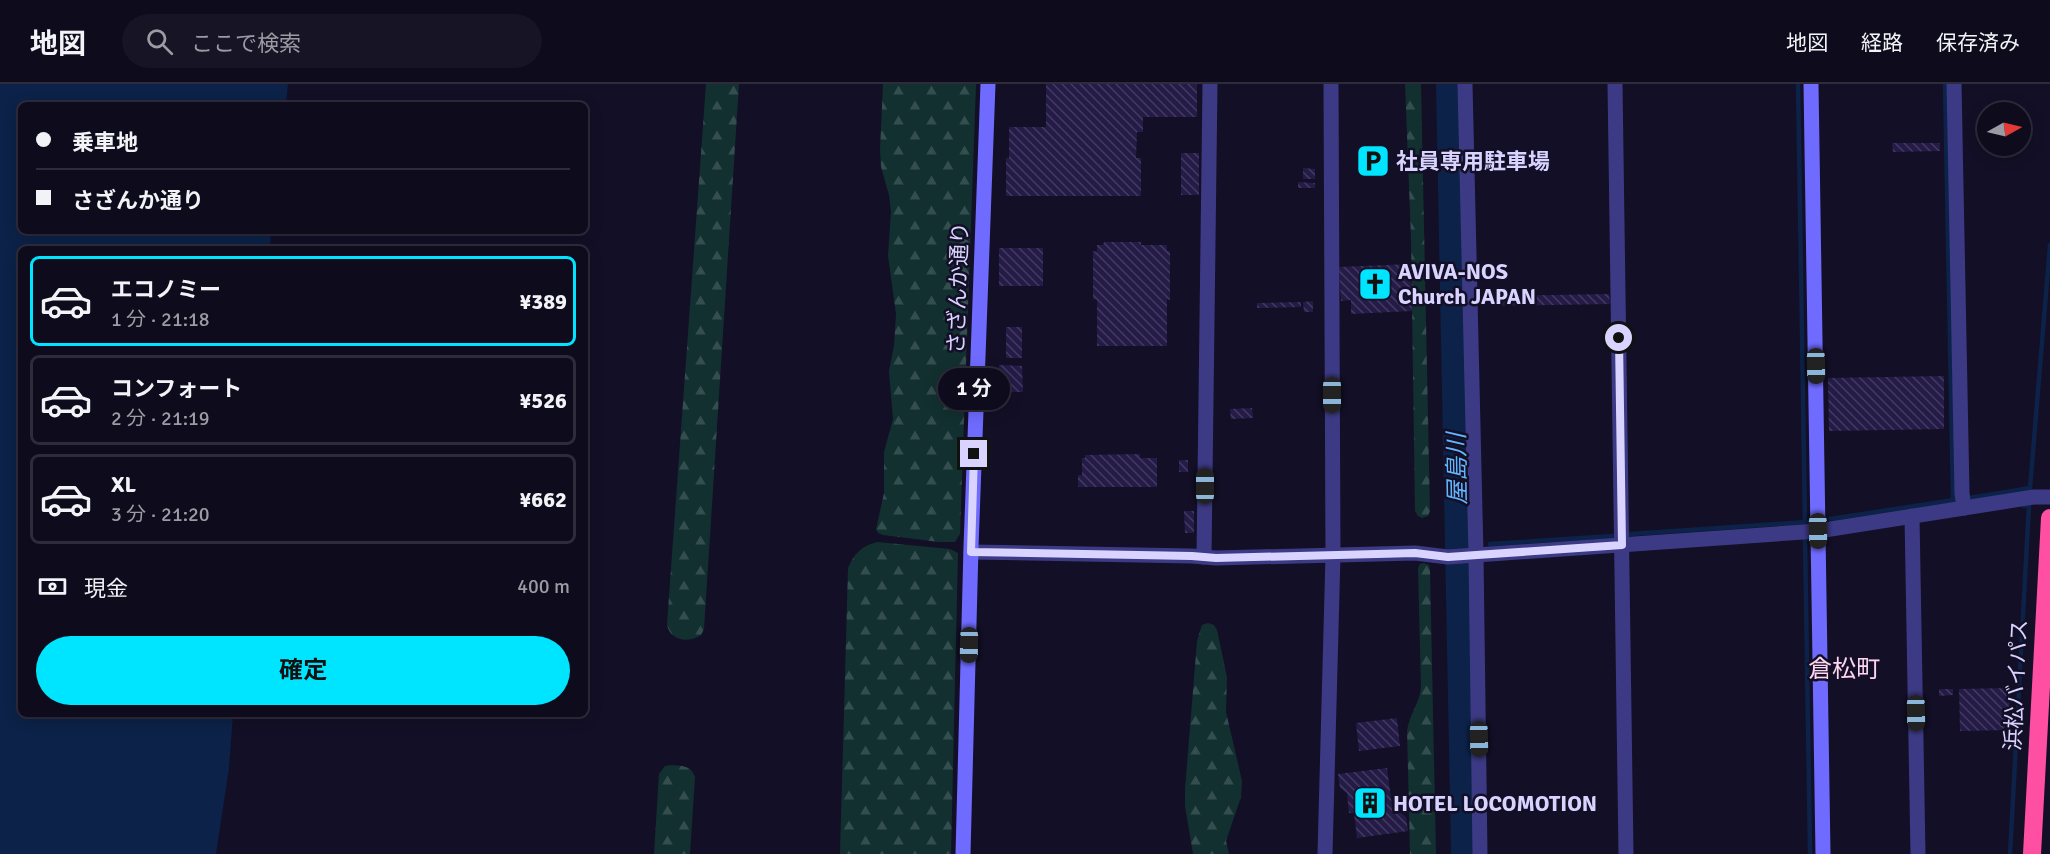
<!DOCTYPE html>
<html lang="ja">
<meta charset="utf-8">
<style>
:root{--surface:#0e0b1c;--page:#171425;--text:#f1f3f6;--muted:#9b9ba3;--line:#2e2b3b;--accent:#00e5ff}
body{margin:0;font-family:Signika,"Noto Sans JP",sans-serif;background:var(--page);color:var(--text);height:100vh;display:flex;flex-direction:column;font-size:22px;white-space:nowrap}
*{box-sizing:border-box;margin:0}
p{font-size:20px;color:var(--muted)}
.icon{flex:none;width:33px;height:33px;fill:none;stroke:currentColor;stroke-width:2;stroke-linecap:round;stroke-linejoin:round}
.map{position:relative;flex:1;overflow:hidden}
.details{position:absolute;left:18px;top:162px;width:570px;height:471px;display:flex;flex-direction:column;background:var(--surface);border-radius:9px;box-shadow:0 3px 15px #0003,0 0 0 2px var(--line)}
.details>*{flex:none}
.banner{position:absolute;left:18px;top:18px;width:570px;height:132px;border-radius:9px;box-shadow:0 3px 15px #0003,0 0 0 2px var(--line);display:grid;align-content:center;height:132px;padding:0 18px;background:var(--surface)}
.needle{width:39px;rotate:82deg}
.buttons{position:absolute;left:1977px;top:18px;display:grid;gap:12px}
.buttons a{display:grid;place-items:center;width:54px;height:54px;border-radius:50%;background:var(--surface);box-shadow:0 3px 15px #0003,0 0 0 2px var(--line);font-size:30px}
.end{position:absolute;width:27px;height:27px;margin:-14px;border:8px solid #d9d4ff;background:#111;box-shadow:0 0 0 3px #111}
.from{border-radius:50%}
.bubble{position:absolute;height:42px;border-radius:21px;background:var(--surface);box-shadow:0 3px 15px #0003,0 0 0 2px var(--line);font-size:20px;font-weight:700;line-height:42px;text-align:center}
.car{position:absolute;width:18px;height:36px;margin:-18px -9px;border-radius:8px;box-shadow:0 0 4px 2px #0007;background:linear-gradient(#222 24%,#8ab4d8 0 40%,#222 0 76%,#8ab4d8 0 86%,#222 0)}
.banner b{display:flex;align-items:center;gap:21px;height:57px;font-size:22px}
.banner b+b{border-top:2px solid var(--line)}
.banner i{width:15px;height:15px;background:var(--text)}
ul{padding:10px 0 0;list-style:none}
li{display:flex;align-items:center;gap:18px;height:90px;margin:0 12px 9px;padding:0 6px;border:3px solid var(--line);border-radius:9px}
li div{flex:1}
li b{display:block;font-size:22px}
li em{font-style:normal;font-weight:700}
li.current{border-color:var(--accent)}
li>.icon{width:54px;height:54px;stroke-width:1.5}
.pay{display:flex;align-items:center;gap:15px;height:66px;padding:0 18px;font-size:22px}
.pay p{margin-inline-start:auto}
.action{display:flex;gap:12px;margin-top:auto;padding:12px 18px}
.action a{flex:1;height:69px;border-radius:36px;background:var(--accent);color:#111;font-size:24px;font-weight:700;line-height:69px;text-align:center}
header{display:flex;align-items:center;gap:36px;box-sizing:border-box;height:84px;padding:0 30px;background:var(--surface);border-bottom:2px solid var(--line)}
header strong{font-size:28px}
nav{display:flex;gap:33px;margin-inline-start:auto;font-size:21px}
.search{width:420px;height:54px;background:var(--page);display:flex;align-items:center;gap:15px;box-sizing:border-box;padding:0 21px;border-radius:33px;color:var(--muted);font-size:22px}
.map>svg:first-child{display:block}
</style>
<header>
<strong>地図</strong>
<div class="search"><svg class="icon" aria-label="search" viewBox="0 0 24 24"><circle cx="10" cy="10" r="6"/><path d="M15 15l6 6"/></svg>ここで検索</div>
<nav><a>地図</a><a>経路</a><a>保存済み</a></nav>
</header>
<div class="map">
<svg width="2050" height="770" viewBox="0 0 2050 770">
<defs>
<pattern id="forest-firs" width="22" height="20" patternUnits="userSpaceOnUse" patternTransform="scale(1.5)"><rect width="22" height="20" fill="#12302f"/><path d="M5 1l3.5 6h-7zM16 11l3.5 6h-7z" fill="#344d4e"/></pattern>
<pattern id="building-back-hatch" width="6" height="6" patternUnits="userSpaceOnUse" patternTransform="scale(1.5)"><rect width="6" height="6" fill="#241b47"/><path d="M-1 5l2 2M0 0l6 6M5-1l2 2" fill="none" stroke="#433b63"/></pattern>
</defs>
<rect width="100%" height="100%" fill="#130f26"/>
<g fill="url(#forest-firs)">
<path d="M706,0H739L704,545L701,551C688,560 669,556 667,540Z"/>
<path d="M883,0H976L960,450L955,458H939L883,451L878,449L876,445L884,409V368L893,335L889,287L894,261L896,230L888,172L891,127L889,111L881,83L880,66Z"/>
<path d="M1405,0H1421L1430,427L1428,432L1422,434L1418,432L1415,427L1411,154Z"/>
<path d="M877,458L950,465L958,469L951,770H840L848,484C854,469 862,462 877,458Z"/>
<path d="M1424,479L1429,481L1430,485L1436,770H1410L1407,647C1409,631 1419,620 1421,604L1418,484L1420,480Z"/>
<path d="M1208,539L1214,541L1217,546L1227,593L1226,628L1242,697L1241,713L1226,757L1229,770H1193L1185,722V705L1197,557L1202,541Z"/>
<path d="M671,681C682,682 691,681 695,693L690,770H654L659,690L665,682Z"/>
</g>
<path fill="#0c2248" d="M0,0H288L286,21H21V147H271L270,165H21V630H233L229,684L216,770H0Z"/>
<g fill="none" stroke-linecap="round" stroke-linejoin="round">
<g stroke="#0c2248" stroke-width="4.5">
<path d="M1798,0L1805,440"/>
<path d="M1945,0L1953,416"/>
<path d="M1969,414L2030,404L2050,161"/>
<path d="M1830,435L1954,416"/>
<path d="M1631,450L1807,438"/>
<path d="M1805,455L1810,770"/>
<path d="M1490,460L1612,452"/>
<path d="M1459,463L1470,462"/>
<path d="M2010,770L2029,421L2024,422"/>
</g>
<path stroke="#0c2248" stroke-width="28" d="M1450,0L1465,770"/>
</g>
<g fill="url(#building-back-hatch)">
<path d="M1046,0H1197V33H1143V48H1137L1136,74H1141V112H1006V74H1009V43H1046Z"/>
<path d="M1892,59H1940V67L1893,68Z"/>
<rect x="1181" y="69" width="18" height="42"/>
<path d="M1303,84L1315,85V95H1303Z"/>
<path d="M1298,98L1315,99V104H1298Z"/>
<path d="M1104,158H1141V161H1167V167H1170V216L1167,215V262H1097V216L1093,215V167L1097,168V161H1103Z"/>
<rect x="999" y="164" width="44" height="38"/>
<path d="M1410,180L1412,227L1351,230V216L1341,217L1339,183Z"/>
<path d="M1609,210L1610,220L1496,222V212Z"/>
<path d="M1313,217V228H1304L1303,218Z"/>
<path d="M1301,218V223L1257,224V219Z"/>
<rect x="1006" y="243" width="16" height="31"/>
<path d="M999,281L1022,282L1023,308H999Z"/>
<path d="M1944,292V345L1829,347L1828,294Z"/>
<path d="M1252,324L1253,334L1231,335L1230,325Z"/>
<path d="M1140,370V374H1157V403H1078V391H1082V374H1085V371Z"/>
<rect x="1179" y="376" width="9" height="12"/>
<path d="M1184,427H1194V449H1185Z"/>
<path d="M2009,604L2010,646L1960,647L1959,605Z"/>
<path d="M1939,605H1953V611L1939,612Z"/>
<path d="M1397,634L1400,662L1359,667L1356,639Z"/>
<path d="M1387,684L1393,730L1401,729L1406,733L1408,747L1357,754L1354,729H1349L1347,709L1340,704L1338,690Z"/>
</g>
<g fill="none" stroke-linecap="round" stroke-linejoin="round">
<g stroke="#3d3a85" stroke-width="15">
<path d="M1465,0L1476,471L1480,770"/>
<path d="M1615,0L1626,770"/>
<path d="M1954,0L1962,409L1964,424"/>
<path d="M1912,432L1918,770"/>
<path d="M971,468L1192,472L1216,474L1415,469L1448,473L1818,447L2034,413H2050"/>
<path d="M1204,473L1210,0"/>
<path d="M1325,770L1333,471L1331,0"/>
</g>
<g stroke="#6f6bff" stroke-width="15">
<path d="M1811,0L1823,770"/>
<path d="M963,770L971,463L988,0"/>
</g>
<path stroke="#ff4fa3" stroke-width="18" d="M2032,770L2050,434"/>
</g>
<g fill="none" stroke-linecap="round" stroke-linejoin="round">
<path stroke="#d9d4ff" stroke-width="8" d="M974,370L971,468L1192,472L1216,474L1415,469L1448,473L1622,461L1619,254"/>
</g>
<defs>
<symbol id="parking-square" viewBox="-11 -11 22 22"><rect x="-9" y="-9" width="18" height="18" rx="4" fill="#00e5ff" stroke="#130f26"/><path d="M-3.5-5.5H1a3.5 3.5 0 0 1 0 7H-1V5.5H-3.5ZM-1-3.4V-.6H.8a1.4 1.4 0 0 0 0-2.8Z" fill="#111"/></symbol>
<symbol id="church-square" viewBox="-11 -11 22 22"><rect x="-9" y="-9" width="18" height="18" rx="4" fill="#00e5ff" stroke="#130f26"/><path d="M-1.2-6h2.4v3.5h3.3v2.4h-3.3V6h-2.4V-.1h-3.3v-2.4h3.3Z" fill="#111"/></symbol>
<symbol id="building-square" viewBox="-11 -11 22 22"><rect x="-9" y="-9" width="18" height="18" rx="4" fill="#00e5ff" stroke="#130f26"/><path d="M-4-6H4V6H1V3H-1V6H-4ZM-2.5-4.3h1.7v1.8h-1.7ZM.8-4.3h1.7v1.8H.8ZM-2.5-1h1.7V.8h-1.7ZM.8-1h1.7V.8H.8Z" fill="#111"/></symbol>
</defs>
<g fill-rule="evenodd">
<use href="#parking-square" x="1354" y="58" width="38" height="38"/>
<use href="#church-square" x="1356" y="181" width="38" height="38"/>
<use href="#building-square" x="1351" y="700" width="38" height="38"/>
</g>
<g text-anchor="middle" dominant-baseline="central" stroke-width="5" stroke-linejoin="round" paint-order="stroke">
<g font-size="22" font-weight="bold" fill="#d9d4ff" stroke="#130f26" text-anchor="start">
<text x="1396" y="77">社員専用駐車場</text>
<text x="1398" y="187">AVIVA-NOS<tspan x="1398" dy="25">Church JAPAN</tspan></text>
<text x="1393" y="719">HOTEL LOCOMOTION</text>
</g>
<g font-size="22" fill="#d9d4ff" stroke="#130f26">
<text transform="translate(958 204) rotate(-88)">さざんか通り</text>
<text transform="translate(2016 601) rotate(-87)">浜松バイパス</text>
</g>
<g font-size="24" font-style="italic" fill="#62b6ff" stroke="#130f26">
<text transform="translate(1457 385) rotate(-91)">屋島川</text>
</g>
<g font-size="24" fill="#ffd6f0" stroke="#130f26">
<text x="1844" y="585">倉松町</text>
</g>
</g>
</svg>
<div class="buttons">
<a><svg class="needle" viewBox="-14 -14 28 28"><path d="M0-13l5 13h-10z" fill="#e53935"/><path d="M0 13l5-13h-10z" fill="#9b9ba3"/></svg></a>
</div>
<i class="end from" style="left:1619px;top:254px"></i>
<i class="end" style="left:974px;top:370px"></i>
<div class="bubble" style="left:938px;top:284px;width:72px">1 分</div>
<i class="car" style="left:1816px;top:282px;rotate:179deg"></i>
<i class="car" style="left:1332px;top:311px;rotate:180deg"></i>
<i class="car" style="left:1205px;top:402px;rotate:0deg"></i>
<i class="car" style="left:1818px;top:447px;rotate:179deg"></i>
<i class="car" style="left:969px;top:561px;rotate:181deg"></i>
<i class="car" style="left:1916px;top:629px;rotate:179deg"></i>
<i class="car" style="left:1479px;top:655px;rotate:179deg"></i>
<div class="banner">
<b><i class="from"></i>乗車地</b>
<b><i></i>さざんか通り</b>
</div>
<section class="details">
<ul>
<li class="current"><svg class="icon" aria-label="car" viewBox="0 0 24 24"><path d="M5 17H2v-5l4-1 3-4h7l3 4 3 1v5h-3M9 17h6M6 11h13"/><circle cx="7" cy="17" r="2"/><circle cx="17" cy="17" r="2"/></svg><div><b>エコノミー</b><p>1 分 · 21:18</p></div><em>¥389</em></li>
<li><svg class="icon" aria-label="car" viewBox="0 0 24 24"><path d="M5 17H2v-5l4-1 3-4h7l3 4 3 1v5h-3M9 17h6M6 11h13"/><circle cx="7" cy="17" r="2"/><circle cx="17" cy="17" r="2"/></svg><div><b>コンフォート</b><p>2 分 · 21:19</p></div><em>¥526</em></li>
<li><svg class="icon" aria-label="car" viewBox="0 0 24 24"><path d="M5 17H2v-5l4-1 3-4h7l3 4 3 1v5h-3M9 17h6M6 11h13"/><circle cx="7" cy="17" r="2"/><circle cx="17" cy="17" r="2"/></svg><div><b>XL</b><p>3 分 · 21:20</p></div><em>¥662</em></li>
</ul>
<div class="pay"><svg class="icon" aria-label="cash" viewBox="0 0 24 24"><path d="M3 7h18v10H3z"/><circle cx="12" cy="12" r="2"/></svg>現金<p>400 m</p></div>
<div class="action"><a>確定</a></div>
</section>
</div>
